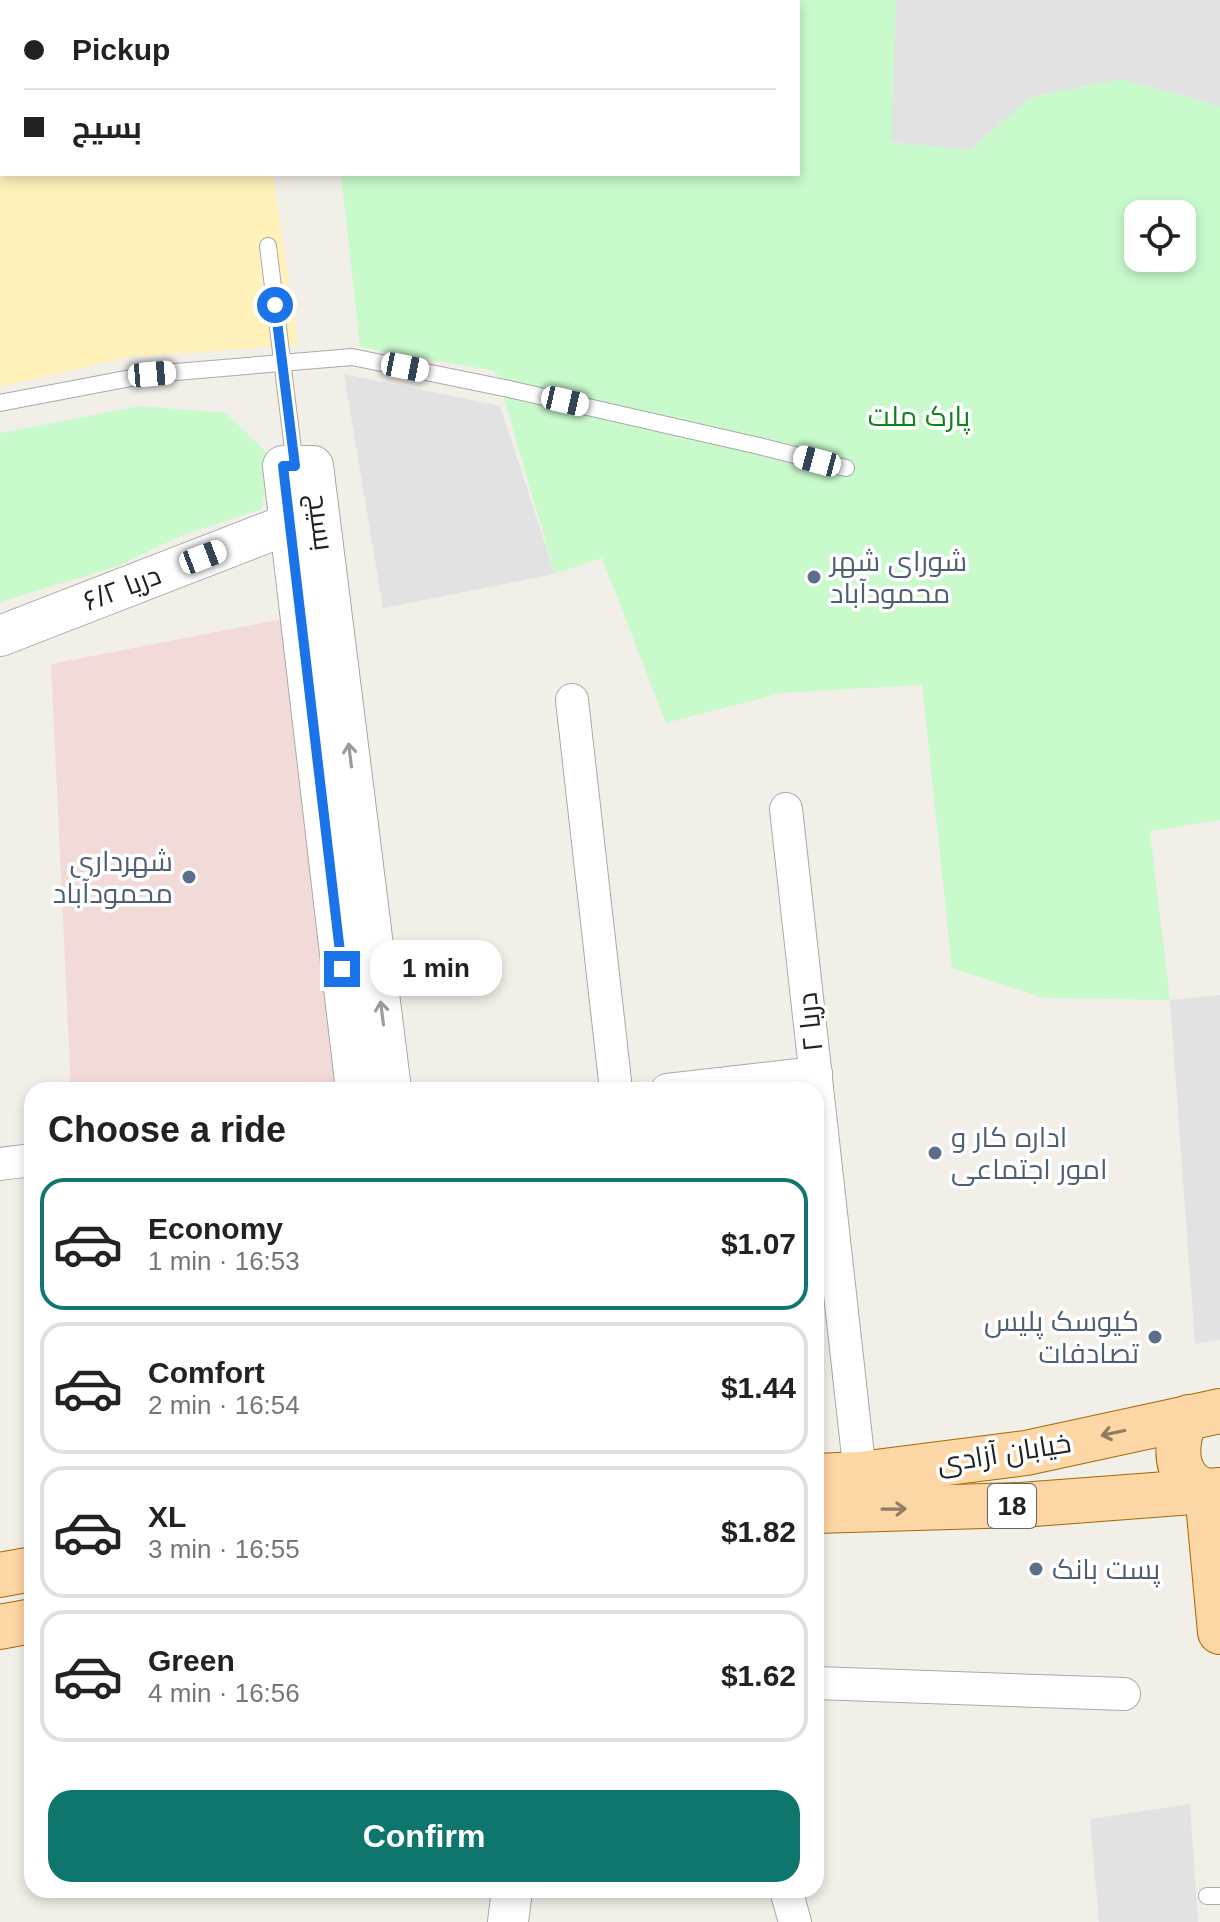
<!DOCTYPE html>
<meta charset="utf-8">
<style>
:root{--surface:#fff;--page:#f6f6f6;--text:#222;--muted:#767676;--line:#e0e0e0;--accent:#0f766e}
body{margin:0;font-family:Helvetica,Cairo,sans-serif;background:var(--page);color:var(--text);height:100vh;display:flex;flex-direction:column;font-size:30px;white-space:nowrap}
*{box-sizing:border-box;margin:0}
p{font-size:26px;color:var(--muted)}
.icon{flex:none;width:44px;height:44px;fill:none;stroke:currentColor;stroke-width:2;stroke-linecap:round;stroke-linejoin:round}
.map{position:relative;flex:1;overflow:hidden}
.sheet{position:absolute;left:24px;top:1082px;width:800px;height:816px;display:flex;flex-direction:column;background:var(--surface);border-radius:24px;box-shadow:0 4px 12px #0003}
.sheet>*{flex:none}
.top-card{position:absolute;left:0px;top:0px;width:800px;height:176px;box-shadow:0 4px 12px #0003;display:grid;align-content:center;height:176px;padding:0 24px;background:var(--surface)}
.fabs{position:absolute;left:1124px;top:200px;display:grid;gap:16px}
.fabs a{display:grid;place-items:center;width:72px;height:72px;border-radius:16px;background:var(--surface);box-shadow:0 4px 12px #0003;font-size:40px}
.end{position:absolute;width:36px;height:36px;margin:-18px;border:10px solid #1a73e8;background:#fff;box-shadow:0 0 0 4px #fff}
.from{border-radius:50%}
.bubble{position:absolute;height:56px;border-radius:24px;background:var(--surface);box-shadow:0 4px 12px #0003;font-size:26px;font-weight:800;line-height:56px;text-align:center}
.car{position:absolute;width:24px;height:48px;margin:-24px -12px;border-radius:10px;box-shadow:0 0 6px 2px #0007;background:linear-gradient(#fff 24%,#345 0 40%,#fff 0 76%,#345 0 86%,#fff 0)}
.top-card b{display:flex;align-items:center;gap:28px;height:76px;font-size:30px}
.top-card b+b{border-top:2px solid var(--line)}
.top-card i{width:20px;height:20px;background:var(--text)}
ul{padding:0;list-style:none}
li{display:flex;align-items:center;gap:24px;height:132px;margin:0 16px 12px;padding:0 8px;border:4px solid var(--line);border-radius:24px}
li div{flex:1}
li b{display:block;font-size:30px}
li em{font-style:normal;font-weight:800}
li.on{border-color:var(--accent)}
li>.icon{width:72px;height:72px;stroke-width:1.5}
h2{padding:0 24px;font-size:36px;line-height:96px}
.button{display:flex;gap:16px;margin-top:auto;padding:16px 24px}
.button a{flex:1;height:92px;border-radius:24px;background:var(--accent);color:#fff;font-size:32px;font-weight:800;line-height:92px;text-align:center}
.map>svg:first-child{display:block}
</style>
<div class="map">
<svg width="1220" height="1922" viewBox="0 0 1220 1922">
<rect width="100%" height="100%" fill="#f2efe9"/>
<path fill="#f2dad9" d="M288,618L340,1090H71L51,664Z"/>
<path fill="#fff1ba" d="M0,127H2V174H273L298,345L129,357L0,387Z"/>
<g fill="#c8facc" fill-rule="evenodd">
<path d="M755,0H896L891,142L970,150L1031,97L1121,79L1220,106V820L1150,831L1170,1000L1044,998L952,968L922,685L781,693L666,723L602,558L555,574L496,371L360,347L341,174H798V2H748ZM1138,214H1182V258H1138Z"/>
<path d="M140,406L226,413L270,456L262,509L183,535L118,566L0,602V433Z"/>
</g>
<g fill="#e2e2e2">
<path d="M896,0H1220V106L1121,79L1031,97L970,150L891,142Z"/>
<path d="M344,374L500,406L555,574L383,608Z"/>
<path d="M1220,995V1340L1195,1344L1170,1000Z"/>
<path d="M1190,1804L1198,1922H1099L1090,1819Z"/>
</g>
<path fill="#aad3df" d="M0,0H442L2,2L0,127Z"/>
<g fill="none" stroke-linecap="round" stroke-linejoin="round">
<defs>
<g id="service">
<path d="M268,246L295,466"/>
<path d="M0,403L152,374L352,357L509,389L759,446L846,468"/>
<path d="M1207,1896H1220"/>
</g>
<g id="minor">
<path d="M572,700L616,1090"/>
<path d="M786,809L860,1474"/>
<path d="M667,1090L816,1073"/>
<path d="M0,1164L32,1160"/>
<path d="M816,1683L1124,1694"/>
<path d="M786,1890L795,1922"/>
</g>
<g id="tertiary">
<path d="M0,636L289,524"/>
<path d="M356,1090L283,466H313L391,1090"/>
<path d="M508,1922L512,1890"/>
</g>
<g id="primary">
<path d="M1189,1417C1177,1431 1174,1461 1186,1477C1191,1485 1199,1488 1207,1492"/>
<path d="M816,1476L860,1474L1026,1453L1220,1411"/>
<path d="M1207,1492L1220,1632"/>
<path d="M816,1511L1021,1505L1220,1490"/>
<path d="M0,1575L32,1569"/>
<path d="M0,1627L32,1621"/>
</g>
</defs>
<use href="#service" stroke="#a9a9a9" stroke-width="18"/>
<use href="#minor" stroke="#a9a9a9" stroke-width="34"/>
<use href="#tertiary" stroke="#a9a9a9" stroke-width="42"/>
<use href="#primary" stroke="#a06b00" stroke-width="46"/>
<use href="#service" stroke="#fff" stroke-width="16"/>
<use href="#minor" stroke="#fff" stroke-width="32"/>
<use href="#tertiary" stroke="#fff" stroke-width="40"/>
<use href="#primary" stroke="#fcd6a4" stroke-width="44"/>
</g>
<defs><path id="oneway-shaft" d="M-6 0H5M1.5-3L5.5 0L1.5 3" fill="none" stroke-width="1.6" stroke-linecap="round" stroke-linejoin="round" transform="scale(2)"/></defs>
<g stroke="#9c9c9c">
<use href="#oneway-shaft" transform="translate(350 755) rotate(-97)"/>
<use href="#oneway-shaft" transform="translate(382 1013) rotate(-97)"/>
</g>
<g stroke="#8f7c63">
<use href="#oneway-shaft" transform="translate(1113 1433) rotate(168)"/>
<use href="#oneway-shaft" transform="translate(894 1509) rotate(-1)"/>
</g>
<g fill="none" stroke-linecap="round" stroke-linejoin="round">
<path stroke="#1a73e8" stroke-width="10" d="M275,305L295,466H283L342,969"/>
</g>
<g fill="#5c6f8a" stroke="#fff" stroke-width="3">
<circle cx="814" cy="577" r="8"/>
<circle cx="189" cy="877" r="8"/>
<circle cx="935" cy="1153" r="8"/>
<circle cx="1155" cy="1337" r="8"/>
<circle cx="1036" cy="1569" r="8"/>
</g>
<g text-anchor="middle" dominant-baseline="central" stroke-width="7" stroke-linejoin="round" paint-order="stroke">
<rect fill="#fff" stroke="#646464" stroke-width="2" x="988" y="1484" width="48" height="44" rx="6"/>
<g font-size="26" font-weight="bold" fill="#222">
<text x="1012" y="1506">18</text>
</g>
<g font-size="28" fill="#0c8416" stroke="#fff">
<text x="919" y="416">پارک ملت</text>
</g>
<g font-size="28" fill="#222" stroke="#fff">
<text transform="translate(321 522) rotate(83)">بسیج</text>
<text transform="translate(122 588) rotate(-21)">دریا ۶/۲</text>
<text transform="translate(810 1022) rotate(-96)">دریا ۲</text>
<text transform="translate(1004 1453) rotate(-9)">خیابان آزادی</text>
</g>
<g font-size="28" fill="#4e5e75" stroke="#fff" text-anchor="start">
<text x="830" y="561">شورای شهر<tspan x="830" dy="32">محمودآباد</tspan></text>
<text x="173" y="861" text-anchor="end">شهرداری<tspan x="173" dy="32">محمودآباد</tspan></text>
<text x="951" y="1137">اداره کار و<tspan x="951" dy="32">امور اجتماعی</tspan></text>
<text x="1139" y="1321" text-anchor="end">کیوسک پلیس<tspan x="1139" dy="32">تصادفات</tspan></text>
<text x="1052" y="1569">پست بانک</text>
</g>
</g>
</svg>
<div class="fabs">
<a><svg class="icon" aria-label="locate" viewBox="0 0 24 24"><circle cx="12" cy="12" r="6"/><path d="M12 2v4M12 18v4M2 12h4M18 12h4"/></svg></a>
</div>
<i class="end from" style="left:275px;top:305px"></i>
<i class="end" style="left:342px;top:969px"></i>
<div class="bubble" style="left:370px;top:940px;width:132px">1 min</div>
<i class="car" style="left:405px;top:367px;rotate:101deg"></i>
<i class="car" style="left:152px;top:374px;rotate:85deg"></i>
<i class="car" style="left:565px;top:401px;rotate:103deg"></i>
<i class="car" style="left:817px;top:461px;rotate:285deg"></i>
<i class="car" style="left:203px;top:557px;rotate:69deg"></i>
<div class="top-card">
<b><i class="from"></i>Pickup</b>
<b><i></i>بسیج</b>
</div>
<section class="sheet">
<h2>Choose a ride</h2>
<ul>
<li class="on"><svg class="icon" aria-label="car" viewBox="0 0 24 24"><path d="M5 17H2v-5l4-1 3-4h7l3 4 3 1v5h-3M9 17h6M6 11h13"/><circle cx="7" cy="17" r="2"/><circle cx="17" cy="17" r="2"/></svg><div><b>Economy</b><p>1 min · 16:53</p></div><em>$1.07</em></li>
<li><svg class="icon" aria-label="car" viewBox="0 0 24 24"><path d="M5 17H2v-5l4-1 3-4h7l3 4 3 1v5h-3M9 17h6M6 11h13"/><circle cx="7" cy="17" r="2"/><circle cx="17" cy="17" r="2"/></svg><div><b>Comfort</b><p>2 min · 16:54</p></div><em>$1.44</em></li>
<li><svg class="icon" aria-label="car" viewBox="0 0 24 24"><path d="M5 17H2v-5l4-1 3-4h7l3 4 3 1v5h-3M9 17h6M6 11h13"/><circle cx="7" cy="17" r="2"/><circle cx="17" cy="17" r="2"/></svg><div><b>XL</b><p>3 min · 16:55</p></div><em>$1.82</em></li>
<li><svg class="icon" aria-label="car" viewBox="0 0 24 24"><path d="M5 17H2v-5l4-1 3-4h7l3 4 3 1v5h-3M9 17h6M6 11h13"/><circle cx="7" cy="17" r="2"/><circle cx="17" cy="17" r="2"/></svg><div><b>Green</b><p>4 min · 16:56</p></div><em>$1.62</em></li>
</ul>
<div class="button"><a>Confirm</a></div>
</section>
</div>
